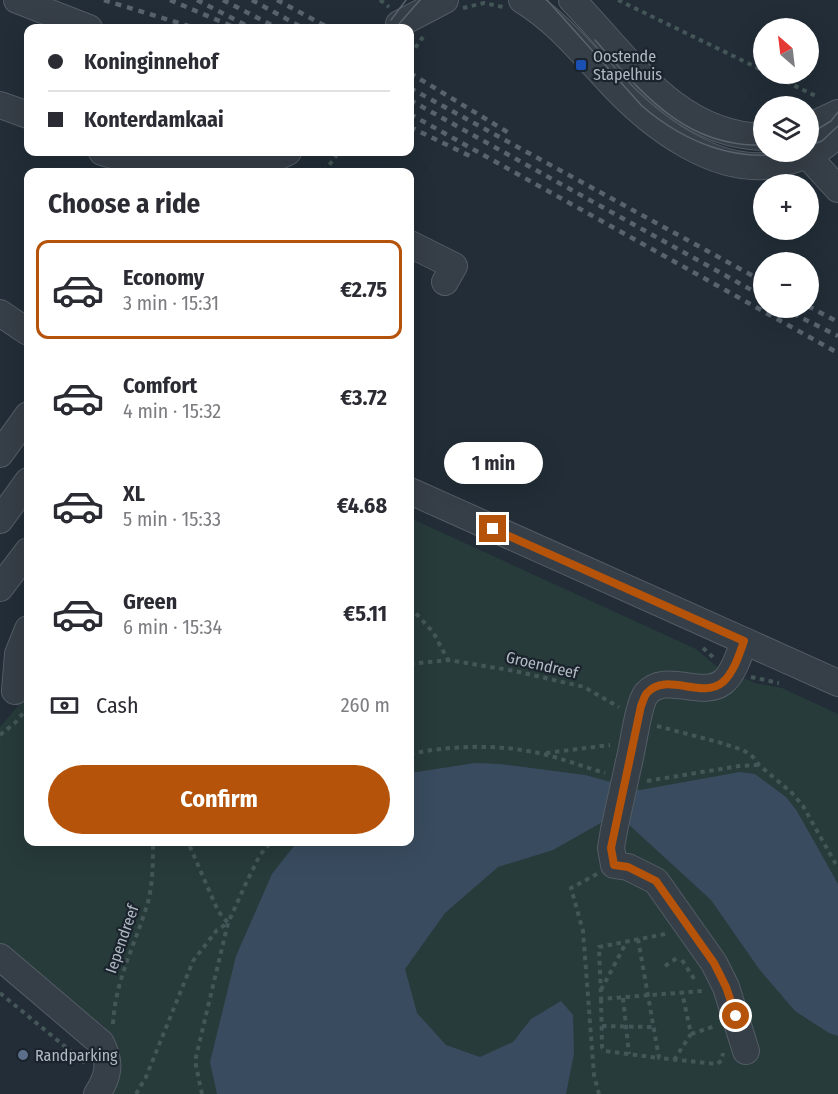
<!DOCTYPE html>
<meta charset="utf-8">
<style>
:root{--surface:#fff;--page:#f2f2f3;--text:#2b2b33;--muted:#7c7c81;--line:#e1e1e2;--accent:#b45309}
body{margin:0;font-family:"Fira Sans Condensed",sans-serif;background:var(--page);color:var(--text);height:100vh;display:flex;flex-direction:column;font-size:22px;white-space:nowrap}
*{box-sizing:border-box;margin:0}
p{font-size:20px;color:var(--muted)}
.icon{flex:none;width:33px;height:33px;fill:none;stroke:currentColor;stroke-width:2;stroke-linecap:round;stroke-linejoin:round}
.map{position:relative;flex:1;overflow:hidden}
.details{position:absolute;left:24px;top:168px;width:390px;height:678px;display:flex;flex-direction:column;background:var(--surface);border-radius:12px;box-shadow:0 6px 24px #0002}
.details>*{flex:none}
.top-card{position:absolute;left:24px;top:24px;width:390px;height:132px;border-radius:12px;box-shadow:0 6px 24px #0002;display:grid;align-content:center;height:132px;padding:0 24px;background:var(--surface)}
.needle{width:39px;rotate:332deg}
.controls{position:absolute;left:753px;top:18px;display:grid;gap:12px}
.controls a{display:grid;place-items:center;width:66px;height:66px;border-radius:50%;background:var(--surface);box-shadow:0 6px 24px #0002;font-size:30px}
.end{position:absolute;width:27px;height:27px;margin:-14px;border:8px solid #b45309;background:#fff;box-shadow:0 0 0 3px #fff}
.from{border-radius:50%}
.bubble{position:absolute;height:42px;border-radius:21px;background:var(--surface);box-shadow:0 6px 24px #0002;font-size:20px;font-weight:700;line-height:42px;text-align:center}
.top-card b{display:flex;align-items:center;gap:21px;height:57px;font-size:22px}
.top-card b+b{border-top:2px solid var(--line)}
.top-card i{width:15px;height:15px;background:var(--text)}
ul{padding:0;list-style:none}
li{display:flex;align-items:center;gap:18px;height:99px;margin:0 12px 9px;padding:0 12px;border:3px solid transparent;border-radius:12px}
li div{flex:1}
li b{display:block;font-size:22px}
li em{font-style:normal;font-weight:700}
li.active{border-color:var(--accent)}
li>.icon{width:54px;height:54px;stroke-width:1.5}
h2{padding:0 24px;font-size:27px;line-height:72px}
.pay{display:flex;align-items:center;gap:15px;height:66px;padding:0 24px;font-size:22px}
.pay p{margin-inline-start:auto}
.cta{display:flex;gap:12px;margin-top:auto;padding:12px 24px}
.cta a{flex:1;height:69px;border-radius:36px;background:var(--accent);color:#fff;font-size:24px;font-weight:700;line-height:69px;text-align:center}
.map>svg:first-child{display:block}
</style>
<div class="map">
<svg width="838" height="1094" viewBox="0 0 838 1094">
<rect width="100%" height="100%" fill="#222d37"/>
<path fill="#273b3a" d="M410,518L696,649L716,666L755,683L782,688L838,714V1094H105L112,1062L104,1026L18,970L0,953V727L28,694V842H410Z"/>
<path fill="#394c5f" d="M475,763L500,764L585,775L640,790L740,772L755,774L786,797L797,811L838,884V1036L829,1033L795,1011L759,969L711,900L626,822L606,820L553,850L498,867L445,913L405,969L417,1013L446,1045L480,1057L513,1042L531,1019L561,1001L573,1015L574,1053L566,1094H217L210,1062L236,956L272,874L297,842H410V773Z"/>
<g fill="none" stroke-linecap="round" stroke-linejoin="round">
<defs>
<g id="minor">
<path d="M17,0L89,28"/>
<path d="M522,0C555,20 579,49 605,77C648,125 722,184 789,161C803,157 820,151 830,141C834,137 836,130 838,125"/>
<path d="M572,0C628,57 675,135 764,137"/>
<path d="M399,24L445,0"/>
<path d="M0,105L28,115"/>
<path d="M808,127L838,113"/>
<path d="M102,152L172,172"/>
<path d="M804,152L838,189"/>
<path d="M195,164C219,164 242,161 265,152"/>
<path d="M251,169L288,152"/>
<path d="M410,244L454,266L445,282"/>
<path d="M0,313L28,332"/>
<path d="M0,454L28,415"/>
<path d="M410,491L838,683"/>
<path d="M0,520L28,481"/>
<path d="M0,588L28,551"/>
<path d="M15,691L18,654L28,629"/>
<path d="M629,762C633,747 638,705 646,694C665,671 702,699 723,682C734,673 739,655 744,641"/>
<path d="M614,830L611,848L614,865L628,867L656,881L714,963L726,987L746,1051"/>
<path d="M0,957L101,1043C111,1062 109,1076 97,1094"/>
</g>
</defs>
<use href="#minor" stroke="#535c65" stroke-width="28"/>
<g stroke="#445657" stroke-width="4" stroke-dasharray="4.5 4.5" stroke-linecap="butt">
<path d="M380,0L389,7"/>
<path d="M618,0L764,71"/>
<path d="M463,8L484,3L503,7"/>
<path d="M410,55L423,37"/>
<path d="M770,74L818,97"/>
<path d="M324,172L339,152"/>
<path d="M410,607L433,632L448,660"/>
<path d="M703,648L715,659"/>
<path d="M410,664L448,660L515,671L584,687L619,707"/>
<path d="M751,677L779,683"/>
<path d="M657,726L718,742L743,750L753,757L759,765L792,793L803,806L838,868"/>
<path d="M0,735L16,722L25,711"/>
<path d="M546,753L610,745"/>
<path d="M410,754C452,745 500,744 543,754C564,759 584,767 605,773"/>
<path d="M647,781L739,766L758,765"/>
<path d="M597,874L571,888L583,931L594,1075L599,1094"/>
<path d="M665,934L599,947L601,999L702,991"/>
<path d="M638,939L659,1058L717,1064L722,1060L723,1053"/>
<path d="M682,960L696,982"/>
<path d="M665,966L680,956"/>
<path d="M601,990L627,941"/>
<path d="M0,993L85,1063"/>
<path d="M623,998L629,1054"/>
<path d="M601,999L602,1047L605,1051L659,1058"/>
<path d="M113,1024C115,980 136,943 148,902C153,882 153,862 153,842"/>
<path d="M602,1026L652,1027"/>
<path d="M691,1034L715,1026"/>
<path d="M674,1060L691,1034L682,992"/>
<path d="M136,1094L146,1077L193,961L217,930L228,923L218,911L188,842"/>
<path d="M202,1094L195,1061L228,923L247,881L260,855L271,842"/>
</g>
<use href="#minor" stroke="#363e47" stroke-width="26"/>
<g stroke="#58636e" stroke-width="1.5">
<path d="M547,0L642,106C684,142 737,164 792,152"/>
<path d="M391,20L406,0"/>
<path d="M399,24L420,0"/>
<path d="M595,40C642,93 685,148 764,145"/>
<path d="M808,135L831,121L838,112"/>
<path d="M808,146L822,141L838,126"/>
</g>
<g stroke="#58636e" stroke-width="4.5" stroke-dasharray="6 6" stroke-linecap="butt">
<path d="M104,0L195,28"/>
<path d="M170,0L236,28"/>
<path d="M197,0L251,28"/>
<path d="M223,0L277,28"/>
<path d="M252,0L303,28"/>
<path d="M277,0L329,28"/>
<path d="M410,73L509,133"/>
<path d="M410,88L764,282"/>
<path d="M410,100L764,297"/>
<path d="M410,114L838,353"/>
<path d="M410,127L472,157"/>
<path d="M808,306L838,322"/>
<path d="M782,308L838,336"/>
</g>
<defs>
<g id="minor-bridge">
<path d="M164,160L195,164"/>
<path d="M614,830L629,762"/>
</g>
</defs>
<use href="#minor-bridge" stroke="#535c65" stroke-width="28" stroke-linecap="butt"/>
<use href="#minor-bridge" stroke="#363e47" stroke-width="26"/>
</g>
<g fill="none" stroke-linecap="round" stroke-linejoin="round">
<path stroke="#b45309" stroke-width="8" d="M493,529L744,641C739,655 734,672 723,682C702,700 666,671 647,693C644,696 643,702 641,706L611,848L614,865L628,867L656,881L714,963L726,987L736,1016"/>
</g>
<rect fill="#1a4fb4" stroke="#1b232c" stroke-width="2" x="575" y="59" width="12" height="12" rx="3"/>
<circle fill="#5c6f8a" stroke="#1b232c" stroke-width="2" cx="23" cy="1055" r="6"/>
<g text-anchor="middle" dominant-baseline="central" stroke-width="4.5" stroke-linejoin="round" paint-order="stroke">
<g font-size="16" fill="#b0b9c4" stroke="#1b232c" text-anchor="start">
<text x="593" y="56">Oostende<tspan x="593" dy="18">Stapelhuis</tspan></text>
<text x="35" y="1055">Randparking</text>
</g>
<g font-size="16" fill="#b0b9c4" stroke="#1b232c">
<text transform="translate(542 665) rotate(13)">Groendreef</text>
<text transform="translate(122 939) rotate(-71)">Iependreef</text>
</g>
</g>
</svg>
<div class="controls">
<a><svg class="needle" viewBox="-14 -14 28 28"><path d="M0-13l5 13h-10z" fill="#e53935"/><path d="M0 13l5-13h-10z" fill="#7c7c81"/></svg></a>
<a><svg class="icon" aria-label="layers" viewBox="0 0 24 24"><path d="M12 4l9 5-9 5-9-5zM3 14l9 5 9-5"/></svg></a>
<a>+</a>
<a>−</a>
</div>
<i class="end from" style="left:736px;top:1016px"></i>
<i class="end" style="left:493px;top:529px"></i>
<div class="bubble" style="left:444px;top:442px;width:99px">1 min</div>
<div class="top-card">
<b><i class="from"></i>Koninginnehof</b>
<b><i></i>Konterdamkaai</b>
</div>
<section class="details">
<h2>Choose a ride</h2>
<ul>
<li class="active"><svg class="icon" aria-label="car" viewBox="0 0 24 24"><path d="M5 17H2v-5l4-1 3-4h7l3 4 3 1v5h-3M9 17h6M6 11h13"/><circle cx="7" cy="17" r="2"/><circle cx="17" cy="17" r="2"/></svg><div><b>Economy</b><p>3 min · 15:31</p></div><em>€2.75</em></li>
<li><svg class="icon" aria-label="car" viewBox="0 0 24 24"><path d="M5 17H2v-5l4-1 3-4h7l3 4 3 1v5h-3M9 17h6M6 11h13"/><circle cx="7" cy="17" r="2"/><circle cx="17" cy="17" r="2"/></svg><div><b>Comfort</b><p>4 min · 15:32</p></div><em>€3.72</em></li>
<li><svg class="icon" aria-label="car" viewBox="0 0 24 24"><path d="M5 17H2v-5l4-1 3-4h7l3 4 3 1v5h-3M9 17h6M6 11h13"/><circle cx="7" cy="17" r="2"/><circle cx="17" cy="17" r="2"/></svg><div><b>XL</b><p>5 min · 15:33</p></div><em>€4.68</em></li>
<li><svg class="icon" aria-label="car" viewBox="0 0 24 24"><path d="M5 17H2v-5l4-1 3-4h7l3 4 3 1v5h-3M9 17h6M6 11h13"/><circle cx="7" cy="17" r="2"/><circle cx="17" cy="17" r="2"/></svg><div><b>Green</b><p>6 min · 15:34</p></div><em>€5.11</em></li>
</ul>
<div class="pay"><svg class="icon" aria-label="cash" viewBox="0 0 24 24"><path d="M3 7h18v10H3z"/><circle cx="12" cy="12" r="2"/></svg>Cash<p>260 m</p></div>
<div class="cta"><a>Confirm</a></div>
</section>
</div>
